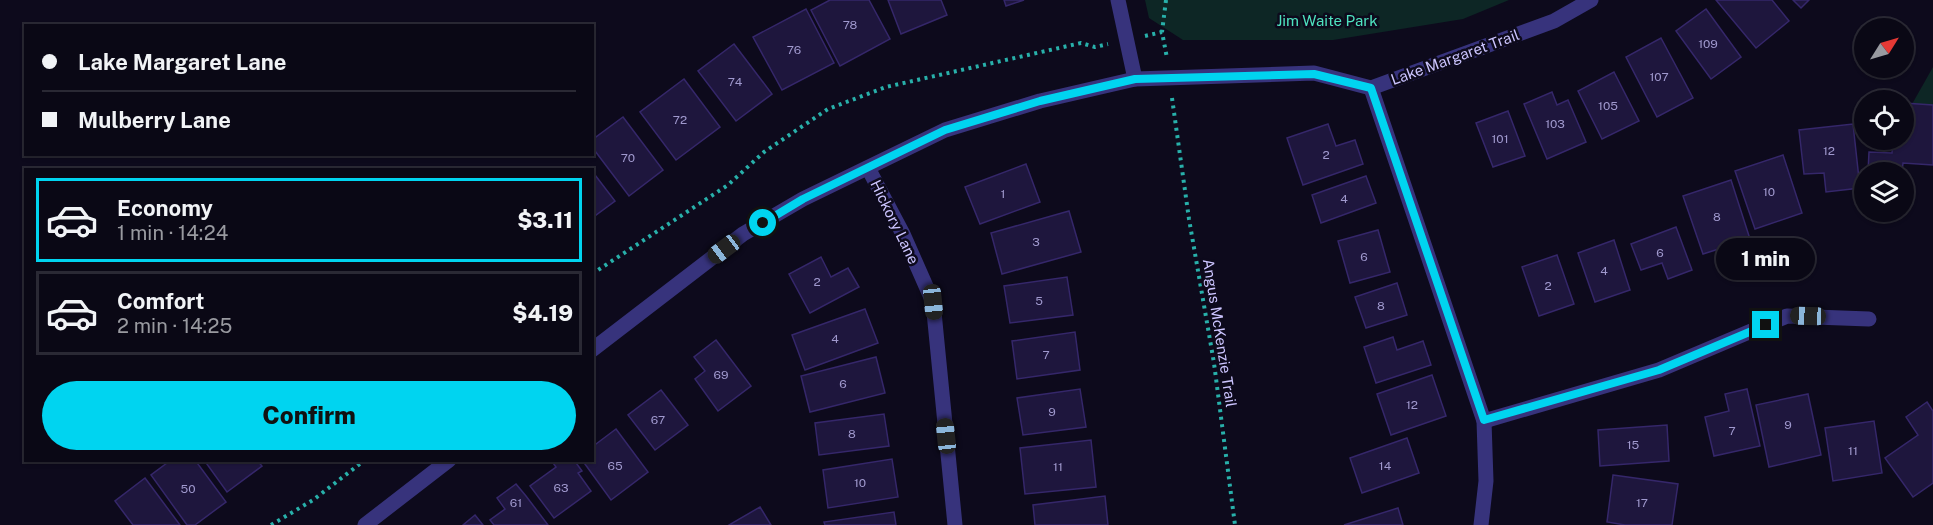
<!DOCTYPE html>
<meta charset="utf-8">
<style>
:root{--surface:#0a0815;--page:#13111e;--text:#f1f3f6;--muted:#999aa0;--line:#2a2934;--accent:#00d4f0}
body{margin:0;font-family:"Public Sans",sans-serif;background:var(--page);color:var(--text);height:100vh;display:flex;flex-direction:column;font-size:22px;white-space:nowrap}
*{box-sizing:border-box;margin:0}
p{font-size:20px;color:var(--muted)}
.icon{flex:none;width:33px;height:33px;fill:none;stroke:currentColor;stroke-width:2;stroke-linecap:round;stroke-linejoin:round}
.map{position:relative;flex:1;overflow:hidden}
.sheet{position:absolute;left:24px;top:168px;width:570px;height:294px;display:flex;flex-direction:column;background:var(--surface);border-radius:0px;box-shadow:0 2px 4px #0004,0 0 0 2px var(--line)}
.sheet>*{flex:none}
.hud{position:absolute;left:24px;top:24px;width:570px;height:132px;border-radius:0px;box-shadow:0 2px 4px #0004,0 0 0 2px var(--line);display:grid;align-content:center;height:132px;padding:0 18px;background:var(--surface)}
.needle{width:39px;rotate:53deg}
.controls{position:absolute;left:1854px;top:18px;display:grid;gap:12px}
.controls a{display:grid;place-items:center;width:60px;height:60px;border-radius:50%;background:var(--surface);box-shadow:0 2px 4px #0004,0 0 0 2px var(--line);font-size:30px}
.end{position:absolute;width:27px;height:27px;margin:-14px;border:8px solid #00d4f0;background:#111;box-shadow:0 0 0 3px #111}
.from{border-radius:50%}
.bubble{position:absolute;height:42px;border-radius:21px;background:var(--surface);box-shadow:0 2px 4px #0004,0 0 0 2px var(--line);font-size:20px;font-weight:800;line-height:42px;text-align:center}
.car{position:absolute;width:18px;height:36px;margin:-18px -9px;border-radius:8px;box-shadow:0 0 4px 2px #0007;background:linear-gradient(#222 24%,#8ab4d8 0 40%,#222 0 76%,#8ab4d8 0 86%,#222 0)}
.hud b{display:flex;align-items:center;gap:21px;height:57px;font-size:22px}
.hud b+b{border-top:2px solid var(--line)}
.hud i{width:15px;height:15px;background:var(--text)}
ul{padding:10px 0 0;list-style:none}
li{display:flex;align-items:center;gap:18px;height:84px;margin:0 12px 9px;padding:0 6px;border:3px solid var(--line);border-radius:0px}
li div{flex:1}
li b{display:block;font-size:22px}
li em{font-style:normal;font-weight:800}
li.active{border-color:var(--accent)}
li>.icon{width:54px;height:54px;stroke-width:1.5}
.primary-button{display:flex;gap:12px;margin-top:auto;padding:12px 18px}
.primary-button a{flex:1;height:69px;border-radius:36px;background:var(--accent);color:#111;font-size:24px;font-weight:800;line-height:69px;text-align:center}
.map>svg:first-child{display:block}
</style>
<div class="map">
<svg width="1933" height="525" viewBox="0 0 1933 525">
<rect width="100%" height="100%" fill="#0d0a1c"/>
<g fill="#0d2625">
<path d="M1145,0H1509L1463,19L1333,40H1183L1149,18Z"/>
<path d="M1933,67V136L1911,106Z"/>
</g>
<g fill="#1e163d" stroke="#35276a" stroke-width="1.5">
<path d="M830,0H869L890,39L840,66L811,10Z"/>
<path d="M888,0H941L947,15L901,34Z"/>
<path d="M1004,0H1024L1006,6Z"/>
<path d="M1716,0H1772L1789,21L1756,48Z"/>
<path d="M1793,0H1809L1801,8Z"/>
<path d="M806,9L834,63L782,90L753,37Z"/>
<path d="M1706,9L1741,57L1711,79L1676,31Z"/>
<path d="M1661,38L1693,98L1657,117L1626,57Z"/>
<path d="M734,44L772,94L736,121L698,71Z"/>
<path d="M1614,72L1639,121L1602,139L1578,91Z"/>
<path d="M684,79L720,127L676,160L640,112Z"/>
<path d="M1552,92L1557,105L1568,100L1586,142L1547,159L1524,104Z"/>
<path d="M1904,103L1933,105V165L1903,163L1902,172H1868L1869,152L1892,153L1893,140H1904Z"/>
<path d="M1508,111L1525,156L1493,167L1476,123Z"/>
<path d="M623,117L663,170L629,196L592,147V140Z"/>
<path d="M1328,124L1336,146L1355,140L1363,164L1303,185L1287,138Z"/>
<path d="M1853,124L1860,188L1826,192L1824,173L1804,174L1799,130Z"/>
<path d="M1783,155L1802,213L1755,229L1735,171Z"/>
<path d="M1026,164L1040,202L980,224L965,187Z"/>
<path d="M592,171L615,201L592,218Z"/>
<path d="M1366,176L1376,203L1321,223L1312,195Z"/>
<path d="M1731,180L1750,239L1703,254L1683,196Z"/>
<path d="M1069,211L1081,252L1002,274L991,233Z"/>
<path d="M1676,227L1692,270L1668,279L1662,263L1641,270L1631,244Z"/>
<path d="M1378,230L1390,272L1350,283L1338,241Z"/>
<path d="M1614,240L1630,290L1595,302L1578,253Z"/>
<path d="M1557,255L1574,304L1539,316L1522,267Z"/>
<path d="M821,257L831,277L848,268L859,287L810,313L789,274Z"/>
<path d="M1067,277L1073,315L1010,323L1004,286Z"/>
<path d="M1397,283L1407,315L1366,328L1355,297Z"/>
<path d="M865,309L878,343L805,370L792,335Z"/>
<path d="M1075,332L1080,370L1017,379L1012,341Z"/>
<path d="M1393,337L1397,350L1423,341L1431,365L1376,383L1364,347Z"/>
<path d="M716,340L751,386L718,411L695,379L705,371L694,357Z"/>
<path d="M876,357L885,393L810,412L801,376Z"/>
<path d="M1432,375L1446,416L1391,435L1377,394Z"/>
<path d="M1080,389L1086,427L1023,435L1017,398Z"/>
<path d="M1747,389L1760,446L1714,456L1705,417L1729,411L1725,394Z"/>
<path d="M661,390L688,425L655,450L628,415Z"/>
<path d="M1808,394L1821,455L1769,467L1756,405Z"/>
<path d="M1927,402L1933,411V483L1913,497L1885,458L1918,435L1906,417Z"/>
<path d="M884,414L889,446L819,455L815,423Z"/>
<path d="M1874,421L1882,473L1833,481L1825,428Z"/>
<path d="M1667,425L1669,461L1600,466L1598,430Z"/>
<path d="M616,429L648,472L611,500L582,460H592V447Z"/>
<path d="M1407,438L1419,473L1362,493L1350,458Z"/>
<path d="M1091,440L1096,487L1025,494L1020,448Z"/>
<path d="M892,459L898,497L828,508L823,470Z"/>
<path d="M171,460H195L226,502L195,525H187L151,475Z"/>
<path d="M204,460H257L262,466L227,492Z"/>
<path d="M551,460H574L582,471L578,473L591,491L554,518L530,486L556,467Z"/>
<path d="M1613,475L1678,484L1672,525H1625L1607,522Z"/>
<path d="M145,478L180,525H133L115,501Z"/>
<path d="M516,484L526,496L548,525H494L490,520L505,509L497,498Z"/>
<path d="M1105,496L1108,525H1035L1033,505Z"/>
<path d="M760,507L771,525H729Z"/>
<path d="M1398,508L1403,525H1344Z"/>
<path d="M894,512L896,525H825L824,522Z"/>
<path d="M475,515L483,525H463Z"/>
</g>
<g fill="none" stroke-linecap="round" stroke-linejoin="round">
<g stroke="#28b0aa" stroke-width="4" stroke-dasharray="3 4.5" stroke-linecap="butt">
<path d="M1166,0L1162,32L1167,58"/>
<path d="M1145,36L1162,32"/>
<path d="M1172,98L1189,219L1214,363L1235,525"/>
<path d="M592,274L728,185L764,152L828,109L886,87L1081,43L1095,47L1108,44"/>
<path d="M271,525L313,500L365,460"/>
</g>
<g stroke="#37337c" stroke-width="15">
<path d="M1118,0L1135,79"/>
<path d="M1371,88L1484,421L1486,481L1481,525"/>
<path d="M868,168L903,234L933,302L955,525"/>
<path d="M592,350L743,234L803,199L945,130L1040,101L1135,79L1314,73L1371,88L1554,21L1591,0"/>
<path d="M1484,421L1659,370L1787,316L1869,319"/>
<path d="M365,525L449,460"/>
</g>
</g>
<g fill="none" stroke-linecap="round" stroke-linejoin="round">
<path stroke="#00d4f0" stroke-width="8" d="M763,223L803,199L945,130L1040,101L1135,79L1314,74L1371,88L1484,420L1659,370L1766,325"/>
</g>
<g text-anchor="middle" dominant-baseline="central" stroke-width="5" stroke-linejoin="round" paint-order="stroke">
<g font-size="12" fill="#a099ce">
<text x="850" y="25">78</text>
<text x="1708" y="44">109</text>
<text x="794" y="50">76</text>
<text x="1659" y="77">107</text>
<text x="735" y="82">74</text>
<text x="1608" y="106">105</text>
<text x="680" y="120">72</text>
<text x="1555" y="124">103</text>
<text x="1500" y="139">101</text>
<text x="1829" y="151">12</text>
<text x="1326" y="155">2</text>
<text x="628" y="158">70</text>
<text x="1769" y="192">10</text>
<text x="1003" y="194">1</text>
<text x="1344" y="199">4</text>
<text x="1717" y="217">8</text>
<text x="1036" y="242">3</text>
<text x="1660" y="253">6</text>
<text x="1364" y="257">6</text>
<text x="1604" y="271">4</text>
<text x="817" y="282">2</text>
<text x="1548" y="286">2</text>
<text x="1039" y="301">5</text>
<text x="1381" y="306">8</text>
<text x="835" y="339">4</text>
<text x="1046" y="355">7</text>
<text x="721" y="375">69</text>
<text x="843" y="384">6</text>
<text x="1412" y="405">12</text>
<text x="1052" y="412">9</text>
<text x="658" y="420">67</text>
<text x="1788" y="425">9</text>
<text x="1732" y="431">7</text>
<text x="852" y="434">8</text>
<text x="1633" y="445">15</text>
<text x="1853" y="451">11</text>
<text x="615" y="466">65</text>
<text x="1385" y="466">14</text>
<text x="1058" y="467">11</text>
<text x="860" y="483">10</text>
<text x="561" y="488">63</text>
<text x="188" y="489">50</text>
<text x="516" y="503">61</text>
<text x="1642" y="503">17</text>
</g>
<g font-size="15" fill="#4ee2bf" stroke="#0d0a1c">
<text x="1327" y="20">Jim Waite Park</text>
</g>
<g font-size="15" fill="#ccc5ff" stroke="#0d0a1c">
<text transform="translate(1455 57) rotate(-20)">Lake Margaret Trail</text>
<text transform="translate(895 222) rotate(64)">Hickory Lane</text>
<text transform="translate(1220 333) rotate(81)">Angus McKenzie Trail</text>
</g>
</g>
</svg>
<div class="controls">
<a><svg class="needle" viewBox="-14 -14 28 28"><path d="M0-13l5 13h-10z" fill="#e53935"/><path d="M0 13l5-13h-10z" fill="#999aa0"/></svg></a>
<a><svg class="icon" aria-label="locate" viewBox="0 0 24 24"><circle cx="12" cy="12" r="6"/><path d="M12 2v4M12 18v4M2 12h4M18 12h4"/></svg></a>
<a><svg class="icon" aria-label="layers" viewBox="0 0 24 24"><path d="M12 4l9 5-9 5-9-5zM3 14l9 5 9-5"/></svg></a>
</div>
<i class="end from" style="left:763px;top:223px"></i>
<i class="end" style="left:1766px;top:325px"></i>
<div class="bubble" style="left:1716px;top:238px;width:99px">1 min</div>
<i class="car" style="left:724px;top:249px;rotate:233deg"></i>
<i class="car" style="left:933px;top:302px;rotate:174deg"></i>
<i class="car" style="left:1808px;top:316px;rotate:272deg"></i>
<i class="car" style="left:946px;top:436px;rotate:354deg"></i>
<div class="hud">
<b><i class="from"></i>Lake Margaret Lane</b>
<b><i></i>Mulberry Lane</b>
</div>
<section class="sheet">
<ul>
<li class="active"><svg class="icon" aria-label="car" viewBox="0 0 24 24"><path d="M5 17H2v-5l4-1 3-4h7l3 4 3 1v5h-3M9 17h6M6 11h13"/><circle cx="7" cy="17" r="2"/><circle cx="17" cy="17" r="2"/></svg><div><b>Economy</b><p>1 min · 14:24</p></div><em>$3.11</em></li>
<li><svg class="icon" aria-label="car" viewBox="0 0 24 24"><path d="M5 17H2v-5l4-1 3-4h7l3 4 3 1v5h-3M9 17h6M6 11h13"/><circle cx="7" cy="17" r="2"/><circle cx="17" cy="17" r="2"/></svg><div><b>Comfort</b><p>2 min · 14:25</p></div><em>$4.19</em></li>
</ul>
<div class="primary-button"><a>Confirm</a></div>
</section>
</div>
